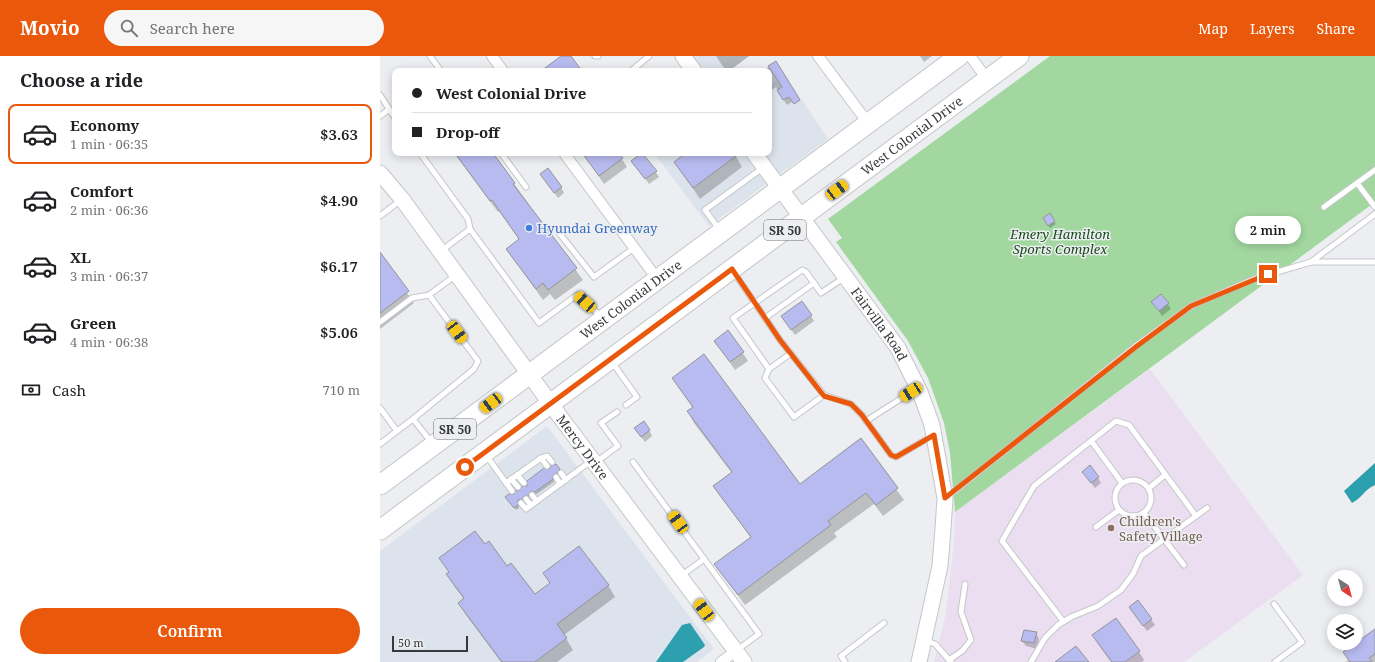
<!DOCTYPE html>
<meta charset="utf-8">
<style>
:root{--surface:#fff;--page:#f6f6f6;--text:#202124;--muted:#757577;--line:#e0e0e0;--accent:#ea580c}
body{margin:0;font-family:"Noto Serif",serif;background:var(--page);color:var(--text);height:100vh;display:flex;flex-direction:column;font-size:15px;white-space:nowrap}
*{box-sizing:border-box;margin:0}
p{font-size:13px;color:var(--muted)}
.icon{flex:none;width:22px;height:22px;fill:none;stroke:currentColor;stroke-width:2;stroke-linecap:round;stroke-linejoin:round}
.map{position:relative;flex:1;overflow:hidden}
.drawer{display:flex;flex-direction:column;background:var(--surface);width:380px}
.drawer>*{flex:none}
.banner{position:absolute;left:12px;top:12px;width:380px;height:88px;border-radius:8px;box-shadow:0 2px 10px #0003;display:grid;align-content:center;height:88px;padding:0 20px;background:var(--surface)}
.needle{width:26px;rotate:144deg}
.tools{position:absolute;left:947px;top:514px;display:grid;gap:8px}
.tools a{display:grid;place-items:center;width:36px;height:36px;border-radius:50%;background:var(--surface);box-shadow:0 2px 10px #0003;font-size:20px}
.scale{position:absolute;left:12px;bottom:10px;width:76px;box-sizing:border-box;padding-left:4px;border:2px solid #38393a;border-top:0;font-size:11px;line-height:14px;white-space:nowrap;color:#38393a;-webkit-text-stroke:3px #eceef1;paint-order:stroke}
.end{position:absolute;width:18px;height:18px;margin:-9px;border:5px solid #ea580c;background:#fff;box-shadow:0 0 0 2px #fff}
.from{border-radius:50%}
.bubble{position:absolute;height:28px;border-radius:14px;background:var(--surface);box-shadow:0 2px 10px #0003;font-size:13px;font-weight:600;line-height:28px;text-align:center}
.car{position:absolute;width:12px;height:24px;margin:-12px -6px;border-radius:5px;box-shadow:0 0 3px 1px #0007;background:linear-gradient(#f5c518 24%,#345 0 40%,#f5c518 0 76%,#345 0 86%,#f5c518 0)}
.banner b{display:flex;align-items:center;gap:14px;height:38px;font-size:15px}
.banner b+b{border-top:1px solid var(--line)}
.banner i{width:10px;height:10px;background:var(--text)}
ul{padding:0;list-style:none}
li{display:flex;align-items:center;gap:12px;height:60px;margin:0 8px 6px;padding:0 12px;border:2px solid transparent;border-radius:8px}
li div{flex:1}
li b{display:block;font-size:15px}
li em{font-style:normal;font-weight:600}
li.current{border-color:var(--accent)}
li>.icon{width:36px;height:36px;stroke-width:1.5}
h2{padding:0 20px;font-size:18px;line-height:48px}
.pay{display:flex;align-items:center;gap:10px;height:44px;padding:0 20px;font-size:15px}
.pay p{margin-inline-start:auto}
.cta{display:flex;gap:8px;margin-top:auto;padding:8px 20px}
.cta a{flex:1;height:46px;border-radius:24px;background:var(--accent);color:#fff;font-size:16px;font-weight:600;line-height:46px;text-align:center}
header{display:flex;align-items:center;gap:24px;box-sizing:border-box;height:56px;padding:0 20px;background:var(--accent);color:#fff}
header strong{font-size:19px}
nav{display:flex;gap:22px;margin-inline-start:auto;font-size:14px}
.search{width:280px;height:36px;background:var(--page);display:flex;align-items:center;gap:10px;box-sizing:border-box;padding:0 14px;border-radius:22px;color:var(--muted);font-size:15px}
main{display:flex;flex:1;min-height:0}
.map>svg:first-child{display:block}
</style>
<header>
<strong>Movio</strong>
<div class="search"><svg class="icon" aria-label="search" viewBox="0 0 24 24"><circle cx="10" cy="10" r="6"/><path d="M15 15l6 6"/></svg>Search here</div>
<nav><a>Map</a><a>Layers</a><a>Share</a></nav>
</header>
<main>
<section class="drawer">
<h2>Choose a ride</h2>
<ul>
<li class="current"><svg class="icon" aria-label="car" viewBox="0 0 24 24"><path d="M5 17H2v-5l4-1 3-4h7l3 4 3 1v5h-3M9 17h6M6 11h13"/><circle cx="7" cy="17" r="2"/><circle cx="17" cy="17" r="2"/></svg><div><b>Economy</b><p>1 min · 06:35</p></div><em>$3.63</em></li>
<li><svg class="icon" aria-label="car" viewBox="0 0 24 24"><path d="M5 17H2v-5l4-1 3-4h7l3 4 3 1v5h-3M9 17h6M6 11h13"/><circle cx="7" cy="17" r="2"/><circle cx="17" cy="17" r="2"/></svg><div><b>Comfort</b><p>2 min · 06:36</p></div><em>$4.90</em></li>
<li><svg class="icon" aria-label="car" viewBox="0 0 24 24"><path d="M5 17H2v-5l4-1 3-4h7l3 4 3 1v5h-3M9 17h6M6 11h13"/><circle cx="7" cy="17" r="2"/><circle cx="17" cy="17" r="2"/></svg><div><b>XL</b><p>3 min · 06:37</p></div><em>$6.17</em></li>
<li><svg class="icon" aria-label="car" viewBox="0 0 24 24"><path d="M5 17H2v-5l4-1 3-4h7l3 4 3 1v5h-3M9 17h6M6 11h13"/><circle cx="7" cy="17" r="2"/><circle cx="17" cy="17" r="2"/></svg><div><b>Green</b><p>4 min · 06:38</p></div><em>$5.06</em></li>
</ul>
<div class="pay"><svg class="icon" aria-label="cash" viewBox="0 0 24 24"><path d="M3 7h18v10H3z"/><circle cx="12" cy="12" r="2"/></svg>Cash<p>710 m</p></div>
<div class="cta"><a>Confirm</a></div>
</section>
<div class="map">
<svg width="995" height="606" viewBox="0 0 995 606">
<rect width="100%" height="100%" fill="#eceef1"/>
<g fill="#dde3ec">
<path d="M310,0H370L349,15H321Z"/>
<path d="M406,20L448,83L329,170L274,97H389V29Z"/>
<path d="M167,370L334,593L317,606H0V495Z"/>
</g>
<path fill="#ecdef1" d="M770,313L923,519L804,606H554L566,557L574,487L575,456Z"/>
<path fill="#a2d8a0" d="M670,0H995V146L575,456L570,397L564,367L548,322L528,285L456,186L462,182L448,163Z"/>
<g fill="#2da0af">
<path d="M995,407V429C985,433 983,441 972,447L964,435Z"/>
<path d="M310,567L325,589L324,591L303,606H276L302,569Z"/>
</g>
<g fill="#0003">
<path d="M336,0H369L349,15H346Z"/>
<path d="M540,0H552L544,6Z"/>
<path d="M395,6L418,42L407,49L396,31L389,36V15H383Z"/>
<path d="M74,97H112L203,224L175,244L170,238L163,244L127,194L140,184L119,155L118,156Z"/>
<path d="M205,97H238L247,111L224,128L209,106Z"/>
<path d="M307,97H354L362,111L320,143L295,106Z"/>
<path d="M263,98L279,121L269,128L253,105Z"/>
<path d="M165,124L181,131L184,137L178,142Z"/>
<path d="M670,158L676,168L670,172L664,162Z"/>
<path d="M0,198L34,247L0,273Z"/>
<path d="M773,246L788,248L791,253L782,260Z"/>
<path d="M431,260L434,265L415,279L406,266Z"/>
<path d="M348,275L368,305L355,314L335,285Z"/>
<path d="M293,323L420,429L481,384L524,444L503,460L494,448L454,477L457,481L365,549L335,508L371,482L334,431L352,417L314,367L308,356L313,352Z"/>
<path d="M269,374L272,380L265,386L259,378Z"/>
<path d="M179,414L180,416L174,421V426L157,438L152,437L149,442H145L143,446L139,447V452L136,454L128,443Z"/>
<path d="M707,421L718,422L721,427L715,432Z"/>
<path d="M104,490L154,540L170,528L164,517L228,529L235,541L184,579L193,594L177,606H121L86,559L79,547L84,543L74,530L67,518L69,517L60,502Z"/>
<path d="M758,545L775,569L767,575L753,556Z"/>
<path d="M735,563L759,596L764,604L762,606H731L718,588L713,579Z"/>
<path d="M995,574V606H965L969,604Z"/>
<path d="M656,577L659,583L657,593L646,590L642,585Z"/>
</g>
<g fill="#b8bbf0" stroke="#949497">
<path d="M181,0H191L202,15H161Z"/>
<path d="M396,5L420,44L414,48L409,41L403,44L397,34L402,31L388,10Z"/>
<path d="M75,97H113L135,127L133,128L145,144L197,212L168,234L163,227L156,233L126,193L139,183L112,144L110,145Z"/>
<path d="M202,97H239L243,102L219,120Z"/>
<path d="M262,97L277,115L265,123L251,105Z"/>
<path d="M306,97H360L313,132L294,106Z"/>
<path d="M168,112L182,131L174,137L160,118Z"/>
<path d="M670,157L675,165L668,170L663,162Z"/>
<path d="M0,196L29,235L0,257Z"/>
<path d="M781,238L789,247L779,255L771,246Z"/>
<path d="M422,245L432,259L411,274L401,260Z"/>
<path d="M348,274L364,296L350,306L334,285Z"/>
<path d="M324,298L420,428L481,382L518,432L496,449L486,437L448,465L451,469L358,539L334,508L371,481L333,430L352,416L307,355L313,351L292,322Z"/>
<path d="M264,365L270,374L261,381L254,372Z"/>
<path d="M176,408L180,413L177,417L173,419V423L155,436L151,435L148,440H144L142,443L138,444V449L134,452L125,441L129,438H134L136,434L139,435L142,430H147V425L164,412L169,413L171,410Z"/>
<path d="M710,409L719,421L711,427L702,416Z"/>
<path d="M95,475L105,488L109,485L127,510L131,507L155,538L170,527L163,517L199,490L229,529L177,568L187,582L155,606H122L78,547L84,542L66,518L69,516L59,502Z"/>
<path d="M758,544L772,563L763,570L749,551Z"/>
<path d="M736,562L760,595L745,606H732L712,579Z"/>
<path d="M995,573V598L989,602L992,606H970L963,596Z"/>
<path d="M644,574L657,576L654,587L641,585Z"/>
<path d="M696,590L709,606H675Z"/>
</g>
<g fill="none" stroke-linecap="round" stroke-linejoin="round">
<defs>
<g id="lane">
<path d="M50,0L61,15"/>
<path d="M215,0H218"/>
<path d="M251,15L269,0"/>
<path d="M0,39L15,62"/>
<path d="M0,60L8,54"/>
<path d="M40,97L88,163L90,173"/>
<path d="M121,97L146,131"/>
<path d="M995,114L977,127L995,151"/>
<path d="M944,151L977,127"/>
<path d="M0,160L21,144"/>
<path d="M339,173L325,154L384,111"/>
<path d="M180,178L214,221L254,192"/>
<path d="M61,195L90,173L159,267L197,239L222,261"/>
<path d="M931,206L995,158"/>
<path d="M353,215L400,284L444,339L471,348L482,359L511,399L516,401L552,380"/>
<path d="M49,239L98,305L94,313L33,363L52,387"/>
<path d="M385,262L434,227"/>
<path d="M0,266L32,242L49,239L76,219"/>
<path d="M410,298L389,313L353,262L422,214L426,216L441,237L465,221"/>
<path d="M232,306L257,341L246,349"/>
<path d="M389,313L385,322L414,361L444,339"/>
<path d="M0,352L17,375L0,388"/>
<path d="M486,365L536,333"/>
<path d="M17,375L33,363"/>
<path d="M712,386L742,427"/>
<path d="M106,399L132,435"/>
<path d="M161,402L167,410"/>
<path d="M216,406L238,390L221,367L237,356"/>
<path d="M253,406L379,578L357,594"/>
<path d="M181,417L186,424"/>
<path d="M137,419L144,427"/>
<path d="M176,421L180,428"/>
<path d="M131,423L138,431"/>
<circle cx="753" cy="442" r="18"/>
<path d="M126,427L161,402L167,400L172,406"/>
<path d="M769,432L785,419"/>
<path d="M152,439L157,445"/>
<path d="M567,441L757,289L811,250L874,223L931,206H995"/>
<path d="M146,443L151,449"/>
<path d="M141,447L146,453L211,405"/>
<path d="M764,457L804,509"/>
<path d="M716,471L739,454"/>
<path d="M301,520L324,503"/>
<path d="M894,548L922,586L895,606"/>
<path d="M683,565L622,485L654,430L736,365L749,369L816,460"/>
<path d="M544,584L555,588L571,606"/>
<path d="M569,604L582,595L591,584L581,556L585,528"/>
<path d="M465,606L461,600L504,567"/>
<path d="M651,606L665,582L678,569L691,561L718,550L741,534L753,518L761,500L827,452"/>
</g>
<g id="street">
<path d="M112,0L123,15"/>
<path d="M438,0L488,67"/>
<path d="M590,0L607,23"/>
<path d="M184,97L278,224"/>
<path d="M341,606L356,595"/>
</g>
<g id="secondary">
<path d="M303,0L314,15"/>
<path id="s1" d="M374,97L518,292L540,336L552,369L565,442L563,473L560,510L539,606"/>
<path id="s2" d="M0,117L22,143L181,362L364,606"/>
</g>
<g id="highway">
<path id="s3" d="M0,429L579,0"/>
<path id="s4" d="M0,474L639,0"/>
</g>
</defs>
<use href="#lane" stroke="#c4c6c9" stroke-width="7"/>
<use href="#street" stroke="#c4c6c9" stroke-width="12"/>
<use href="#secondary" stroke="#c4c6c9" stroke-width="17"/>
<use href="#highway" stroke="#c4c6c9" stroke-width="21"/>
<use href="#lane" stroke="#fff" stroke-width="5"/>
<use href="#street" stroke="#fff" stroke-width="10"/>
<use href="#secondary" stroke="#fff" stroke-width="15"/>
<use href="#highway" stroke="#fff" stroke-width="19"/>
</g>
<g fill="none" stroke-linecap="round" stroke-linejoin="round">
<path stroke="#ea580c" stroke-width="5" d="M85,411L352,213L400,284L444,340L471,348L482,359L511,399L516,401L554,379L565,442L757,290L811,250L888,218"/>
</g>
<circle fill="#3f7fe0" stroke="#eceef1" stroke-width="1.5" cx="149" cy="172" r="4"/>
<circle fill="#8d6e63" stroke="#eceef1" stroke-width="1.5" cx="731" cy="472" r="4"/>
<g text-anchor="middle" dominant-baseline="central" stroke-width="3" stroke-linejoin="round" paint-order="stroke">
<g fill="#eceef1" stroke="#6e6f71" stroke-width="1">
<rect x="384" y="164" width="42" height="20" rx="3"/>
<rect x="54" y="363" width="42" height="20" rx="3"/>
</g>
<g font-size="12" font-weight="bold" fill="#38393a">
<text x="405" y="174">SR 50</text>
<text x="75" y="373">SR 50</text>
</g>
<g font-size="13" fill="#38393a" stroke="#eceef1">
<text stroke="none"><textPath href="#s4" startOffset="662">West Colonial Drive</textPath></text>
<text stroke="none"><textPath href="#s3" startOffset="312">West Colonial Drive</textPath></text>
<text stroke="none"><textPath href="#s1" startOffset="212">Fairvilla Road</textPath></text>
<text stroke="none"><textPath href="#s2" startOffset="341">Mercy Drive</textPath></text>
</g>
<g font-size="13" fill="#366cbe" stroke="#eceef1" text-anchor="start">
<text x="157" y="172">Hyundai Greenway</text>
</g>
<g font-size="13" font-style="italic" fill="#194b1b" stroke="#eceef1">
<text x="680" y="178">Emery Hamilton<tspan x="680" dy="15">Sports Complex</tspan></text>
</g>
<g font-size="13" fill="#785e54" stroke="#eceef1" text-anchor="start">
<text x="739" y="465">Children's<tspan x="739" dy="15">Safety Village</tspan></text>
</g>
</g>
</svg>
<div class="tools">
<a><svg class="needle" viewBox="-14 -14 28 28"><path d="M0-13l5 13h-10z" fill="#e53935"/><path d="M0 13l5-13h-10z" fill="#757577"/></svg></a>
<a><svg class="icon" aria-label="layers" viewBox="0 0 24 24"><path d="M12 4l9 5-9 5-9-5zM3 14l9 5 9-5"/></svg></a>
</div>
<div class="scale">50 m</div>
<i class="end from" style="left:85px;top:411px"></i>
<i class="end" style="left:888px;top:218px"></i>
<div class="bubble" style="left:855px;top:160px;width:66px">2 min</div>
<i class="car" style="left:457px;top:134px;rotate:53deg"></i>
<i class="car" style="left:205px;top:246px;rotate:312deg"></i>
<i class="car" style="left:77px;top:276px;rotate:143deg"></i>
<i class="car" style="left:531px;top:336px;rotate:237deg"></i>
<i class="car" style="left:111px;top:347px;rotate:233deg"></i>
<i class="car" style="left:298px;top:466px;rotate:324deg"></i>
<i class="car" style="left:324px;top:554px;rotate:323deg"></i>
<div class="banner">
<b><i class="from"></i>West Colonial Drive</b>
<b><i></i>Drop-off</b>
</div>
</div>
</main>
